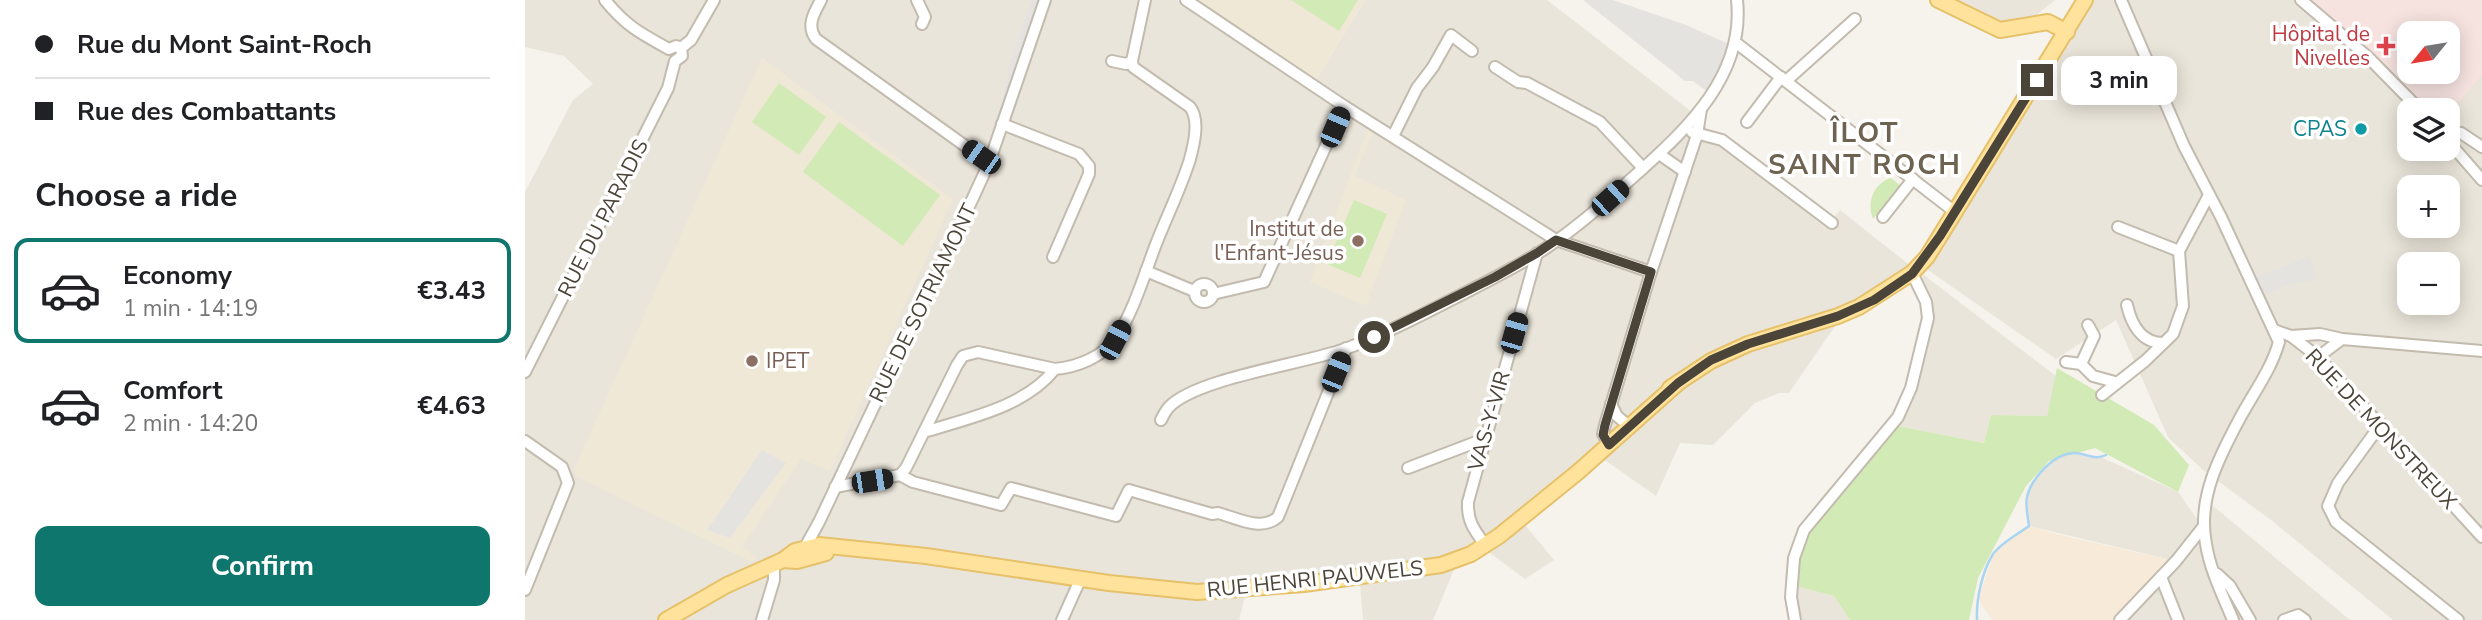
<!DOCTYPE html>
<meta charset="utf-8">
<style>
:root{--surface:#fff;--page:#f6f6f6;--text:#202124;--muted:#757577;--line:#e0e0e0;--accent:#0f766e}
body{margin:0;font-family:"Nunito Sans",sans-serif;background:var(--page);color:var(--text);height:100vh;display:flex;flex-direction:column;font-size:26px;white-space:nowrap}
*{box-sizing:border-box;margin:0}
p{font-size:23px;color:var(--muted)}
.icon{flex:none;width:38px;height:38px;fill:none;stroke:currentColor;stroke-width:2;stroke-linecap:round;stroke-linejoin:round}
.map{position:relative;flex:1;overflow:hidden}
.sheet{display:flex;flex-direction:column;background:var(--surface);width:525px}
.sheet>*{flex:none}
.guide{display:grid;align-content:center;height:154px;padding:0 35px;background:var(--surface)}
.needle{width:46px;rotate:240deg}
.controls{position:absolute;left:1872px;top:21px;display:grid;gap:14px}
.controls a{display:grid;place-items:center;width:63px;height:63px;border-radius:14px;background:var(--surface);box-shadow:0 4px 18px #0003;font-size:35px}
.end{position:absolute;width:32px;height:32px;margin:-16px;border:9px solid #4b4439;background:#fff;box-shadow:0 0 0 4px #fff}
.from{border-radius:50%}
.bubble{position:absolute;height:49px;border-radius:14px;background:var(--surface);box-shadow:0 4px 18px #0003;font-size:23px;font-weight:700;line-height:49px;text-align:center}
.car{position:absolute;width:21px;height:42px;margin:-21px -10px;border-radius:9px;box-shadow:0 0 5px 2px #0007;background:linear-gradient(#222 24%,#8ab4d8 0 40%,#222 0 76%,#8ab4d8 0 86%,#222 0)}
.guide b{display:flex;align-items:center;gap:24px;height:66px;font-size:26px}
.guide b+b{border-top:2px solid var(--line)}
.guide i{width:18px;height:18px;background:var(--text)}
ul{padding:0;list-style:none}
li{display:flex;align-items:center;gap:21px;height:105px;margin:0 14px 10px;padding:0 21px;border:4px solid transparent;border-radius:14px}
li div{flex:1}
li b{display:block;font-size:26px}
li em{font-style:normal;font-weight:700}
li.current{border-color:var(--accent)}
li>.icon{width:63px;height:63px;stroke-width:1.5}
h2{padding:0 35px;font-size:32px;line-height:84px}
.primary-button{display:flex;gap:14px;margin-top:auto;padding:14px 35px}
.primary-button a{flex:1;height:80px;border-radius:14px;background:var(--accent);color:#fff;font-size:28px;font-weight:700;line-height:80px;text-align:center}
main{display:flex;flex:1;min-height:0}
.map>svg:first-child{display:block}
</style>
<main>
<section class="sheet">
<div class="guide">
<b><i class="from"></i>Rue du Mont Saint-Roch</b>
<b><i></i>Rue des Combattants</b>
</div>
<h2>Choose a ride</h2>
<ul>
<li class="current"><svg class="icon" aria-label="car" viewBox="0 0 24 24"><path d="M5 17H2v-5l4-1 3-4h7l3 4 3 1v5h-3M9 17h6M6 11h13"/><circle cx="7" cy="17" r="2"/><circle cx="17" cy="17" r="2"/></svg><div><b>Economy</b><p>1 min · 14:19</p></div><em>€3.43</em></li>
<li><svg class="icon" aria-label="car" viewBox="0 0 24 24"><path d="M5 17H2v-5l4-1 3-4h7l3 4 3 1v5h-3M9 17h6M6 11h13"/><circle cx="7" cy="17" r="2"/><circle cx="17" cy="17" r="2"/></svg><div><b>Comfort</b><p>2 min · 14:20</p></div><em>€4.63</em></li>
</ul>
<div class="primary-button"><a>Confirm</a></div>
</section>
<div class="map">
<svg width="1957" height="620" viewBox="0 0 1957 620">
<rect width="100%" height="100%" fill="#f6f3ec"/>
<g fill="#eae5da" fill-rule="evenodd">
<path d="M0,0H652L840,125L790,81L840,0H1022L1167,112L1199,148L1303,225L1315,210L1387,267L1371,280L1307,314L1310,326L1264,393H1254L1230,403L1188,445L1155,443L1131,496L1067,451L991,514L1029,560L1000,579L953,544L930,567L908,620H838L835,583L723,584L714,620H0V192L48,100L68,84L39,56L0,47Z"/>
<path d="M1420,0H1530L1505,20L1476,24Z"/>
<path d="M1566,0H1957V620H1868L1746,520L1678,470L1643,437L1591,320L1531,359L1400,268ZM1885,33H1923V72H1885ZM1885,110H1923V149H1885ZM1885,187H1923V226H1885ZM1885,264H1923V303H1885Z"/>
<path d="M1399,275L1531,376L1522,416L1466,415L1459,443L1373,426L1389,389L1402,343L1396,279Z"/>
<path d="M1548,453L1565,458H1578L1653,492L1678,527L1687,505L1825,620H1599L1670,549L1677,530L1651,561L1504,526L1502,498L1511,478L1531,458Z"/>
<path d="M1266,585L1309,596L1325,620H1270Z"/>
</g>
<path fill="#f7ead8" d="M1504,526L1535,535L1651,561L1595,620H1467L1453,599L1469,553Z"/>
<g fill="#efe8d6">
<path d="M673,0H840L790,81Z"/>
<path d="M237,58L428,199L305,471L276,459L217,547L233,558L226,562L52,477L49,469Z"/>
<path d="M843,128L848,132L830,176L881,200L841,306L785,282Z"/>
</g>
<path fill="#f6e3e0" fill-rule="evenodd" d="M1782,0H1957V75L1923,115V110H1903L1853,58ZM1885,33H1923V72H1885Z"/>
<g fill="#d2eab5">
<path d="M766,0H833L814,31Z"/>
<path d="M254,83L301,117L274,155L227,122Z"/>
<path d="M314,122L415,195L378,246L278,172Z"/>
<path d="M1366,178L1376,186L1348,219C1341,202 1349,183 1366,178Z"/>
<path d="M829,200L862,214L835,278L802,264Z"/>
<path d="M1532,368L1629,425L1664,465L1653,492L1570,448L1524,461L1501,486L1453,578L1444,620H1325L1309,596L1266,585L1273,543L1320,480L1373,426L1459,443L1466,415L1522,416Z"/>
</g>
<g fill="#e5e3e0">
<path d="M507,0H514L472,124L486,60Z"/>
<path d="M1058,0H1088L1161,25L1204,44L1193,80L1184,93L1168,81H1160Z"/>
<path d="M1785,256L1792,280L1767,283L1738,296L1729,278Z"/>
<path d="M237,450L261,463L205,538L182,530Z"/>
</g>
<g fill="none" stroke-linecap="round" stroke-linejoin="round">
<path stroke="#a9d4f2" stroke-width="2.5" d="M1452,620C1451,599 1457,572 1468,554C1476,543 1493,534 1504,526C1503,517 1500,505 1502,497C1506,479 1529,453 1549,453C1561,453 1569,461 1581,455"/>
<defs>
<g id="minor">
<path d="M80,0C101,26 115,33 144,49L151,46L156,48"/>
<path d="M296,0C289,13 281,26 291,39L464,163"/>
<path d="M392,0L400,17L397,24"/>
<path d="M661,0L819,106L1031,240L1126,272"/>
<path d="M1596,0L1659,146L1696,217L1754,342C1746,370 1729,392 1715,418C1694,457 1672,499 1681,544C1685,570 1698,596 1708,620"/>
<path d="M1776,0L1843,57L1895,110"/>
<path d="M1210,42L1430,212"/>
<path d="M156,48L166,40L189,0"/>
<path d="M587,61L601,64L607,61"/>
<path d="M970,67L993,82L1002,83L1075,122L1118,168"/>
<path d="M1261,81L1330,19"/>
<path d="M1222,122L1256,77"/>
<path d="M477,124L554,154L564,166V174L528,257"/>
<path d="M1167,132L1197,140L1307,223"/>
<path d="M1923,132L1936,133L1957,147"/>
<path d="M868,136L892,88L908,67L926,35L947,51"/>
<path d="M1923,141L1957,180"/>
<path d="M1134,154L1160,172"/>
<path d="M1358,217L1388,179"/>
<path d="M1593,227L1654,251"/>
<path d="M621,271L669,291"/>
<circle cx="679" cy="293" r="9"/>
<path d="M688,294L739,282L819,106"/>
<path d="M1602,305C1606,323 1616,343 1638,343"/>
<path d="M1563,325L1569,336L1556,364L1568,376L1590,382"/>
<path d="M1749,330L1766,336L1793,357L1957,537"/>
<path d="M1766,336L1795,334L1817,339L1957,351"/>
<path d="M1793,357L1817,339"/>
<path d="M1541,362L1556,364"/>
<path d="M0,372L143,88L150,61L157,56L156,48"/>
<path d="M1577,395L1620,361L1648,334L1658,306L1654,251L1684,195"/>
<path d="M1086,404L1092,416L1105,427"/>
<path d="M636,420C638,416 641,410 644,407C672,378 778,364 820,349C853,337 885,321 916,305C948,289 980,273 1010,255C1048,232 1081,201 1114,172C1164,127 1220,74 1212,0"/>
<path d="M1856,424L1813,483L1803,506L1811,522L1933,620"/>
<path d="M399,432C444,418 500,407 530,369"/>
<path d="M0,441L37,467L43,483L0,590"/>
<path d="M1084,445L1078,434L1080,425L1126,272L1172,135L1176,109"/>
<path d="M883,468L959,439"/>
<path d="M375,475L388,482L476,505L486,488L591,516L604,490L687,514L693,513C712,518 736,532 753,517L821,348"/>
<path d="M310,487L375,475L381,468L432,365L438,356L453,352L530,369C552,367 578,357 591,338C608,313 620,273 631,244C642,216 656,188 665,159C669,144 675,120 665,107L608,67L607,61L620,0"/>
<path d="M961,546C949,530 942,521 943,502L1012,253"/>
<path d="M278,551L294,522L447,200L464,163L520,0"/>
<path d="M1692,574L1705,586L1725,620"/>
<path d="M1636,577L1653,620"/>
<path d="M237,620L249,580V564"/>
<path d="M537,620L555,580"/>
<path d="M1270,620L1266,597L1269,558L1279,530L1373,417L1386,388L1403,318L1401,302L1387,273"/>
<path d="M1595,620L1651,561L1678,527"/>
<path d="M1759,620L1773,615L1780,620"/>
</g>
<g id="major">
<path d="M1413,0L1475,30L1523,22L1542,32"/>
<path d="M1145,388L1186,361L1223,344L1313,316L1334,307L1387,273L1402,257L1428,215L1560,0"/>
<path d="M258,560L272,561L301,553"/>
<path d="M141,620L202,585L258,560L270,551L294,545L401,556L584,583L672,592L779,584L916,565L946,554L974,536L1053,472L1153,383"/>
</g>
</defs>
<use href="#minor" stroke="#c2bbae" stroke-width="14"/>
<use href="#major" stroke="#e6c16a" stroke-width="18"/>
<use href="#minor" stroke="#fff" stroke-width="10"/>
<use href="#major" stroke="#ffe39c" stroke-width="14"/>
</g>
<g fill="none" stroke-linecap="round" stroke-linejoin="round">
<path stroke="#4b4439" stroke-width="9" d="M849,337L970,277L1012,253L1031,240L1126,272L1080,425L1078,435L1084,445L1153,383L1186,360L1223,344L1313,316L1349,300L1387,274L1415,236L1512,80"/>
</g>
<path fill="#e0444e" stroke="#fff" stroke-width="2.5" d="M1857.5 35.5h7v7h7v7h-7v7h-7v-7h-7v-7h7z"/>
<circle fill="#0f9aa8" stroke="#fff" stroke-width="2.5" cx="1836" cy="129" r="7"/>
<g fill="#8d6e63" stroke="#fff" stroke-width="2.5">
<circle cx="833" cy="241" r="7"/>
<circle cx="227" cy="361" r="7"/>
</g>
<g text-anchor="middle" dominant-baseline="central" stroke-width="7" stroke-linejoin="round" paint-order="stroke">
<g font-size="21" fill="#be3a42" stroke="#fff" text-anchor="end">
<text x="1845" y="34">Hôpital de<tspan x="1845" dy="24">Nivelles</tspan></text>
</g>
<g font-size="21" fill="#0d838f" stroke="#fff" text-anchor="end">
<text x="1822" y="129">CPAS</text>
</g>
<g font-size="21" fill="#4b4439" stroke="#fff">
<text transform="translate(78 218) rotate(-63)">RUE DU PARADIS</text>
<text transform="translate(398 303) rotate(-64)">RUE DE SOTRIAMONT</text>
<text transform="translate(964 421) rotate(-74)">VAS-Y-VIR</text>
<text transform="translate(1856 429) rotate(47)">RUE DE MONSTREUX</text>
<text transform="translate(790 579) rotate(-6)">RUE HENRI PAUWELS</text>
</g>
<g font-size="21" fill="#785e54" stroke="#fff" text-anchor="end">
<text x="819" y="229">Institut de<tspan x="819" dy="24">l'Enfant-Jésus</tspan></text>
<text x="241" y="361" text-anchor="start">IPET</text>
</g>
<g font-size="28" font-weight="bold" letter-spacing="2" fill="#6e6250" stroke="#fff">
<text x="1340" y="133">ÎLOT<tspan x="1340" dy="32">SAINT ROCH</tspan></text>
</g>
</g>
</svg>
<div class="controls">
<a><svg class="needle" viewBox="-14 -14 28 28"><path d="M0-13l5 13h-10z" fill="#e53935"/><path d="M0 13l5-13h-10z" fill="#757577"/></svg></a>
<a><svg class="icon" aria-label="layers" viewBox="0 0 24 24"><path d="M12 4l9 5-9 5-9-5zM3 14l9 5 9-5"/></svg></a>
<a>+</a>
<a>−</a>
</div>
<i class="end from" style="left:849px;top:337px"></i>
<i class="end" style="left:1512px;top:80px"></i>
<div class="bubble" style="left:1536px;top:56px;width:116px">3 min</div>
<i class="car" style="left:810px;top:127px;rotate:23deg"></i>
<i class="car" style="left:456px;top:157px;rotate:305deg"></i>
<i class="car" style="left:1085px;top:198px;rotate:48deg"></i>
<i class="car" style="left:989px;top:333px;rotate:16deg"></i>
<i class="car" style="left:590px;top:340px;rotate:28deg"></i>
<i class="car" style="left:811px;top:372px;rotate:22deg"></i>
<i class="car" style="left:347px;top:481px;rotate:81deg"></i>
</div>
</main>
